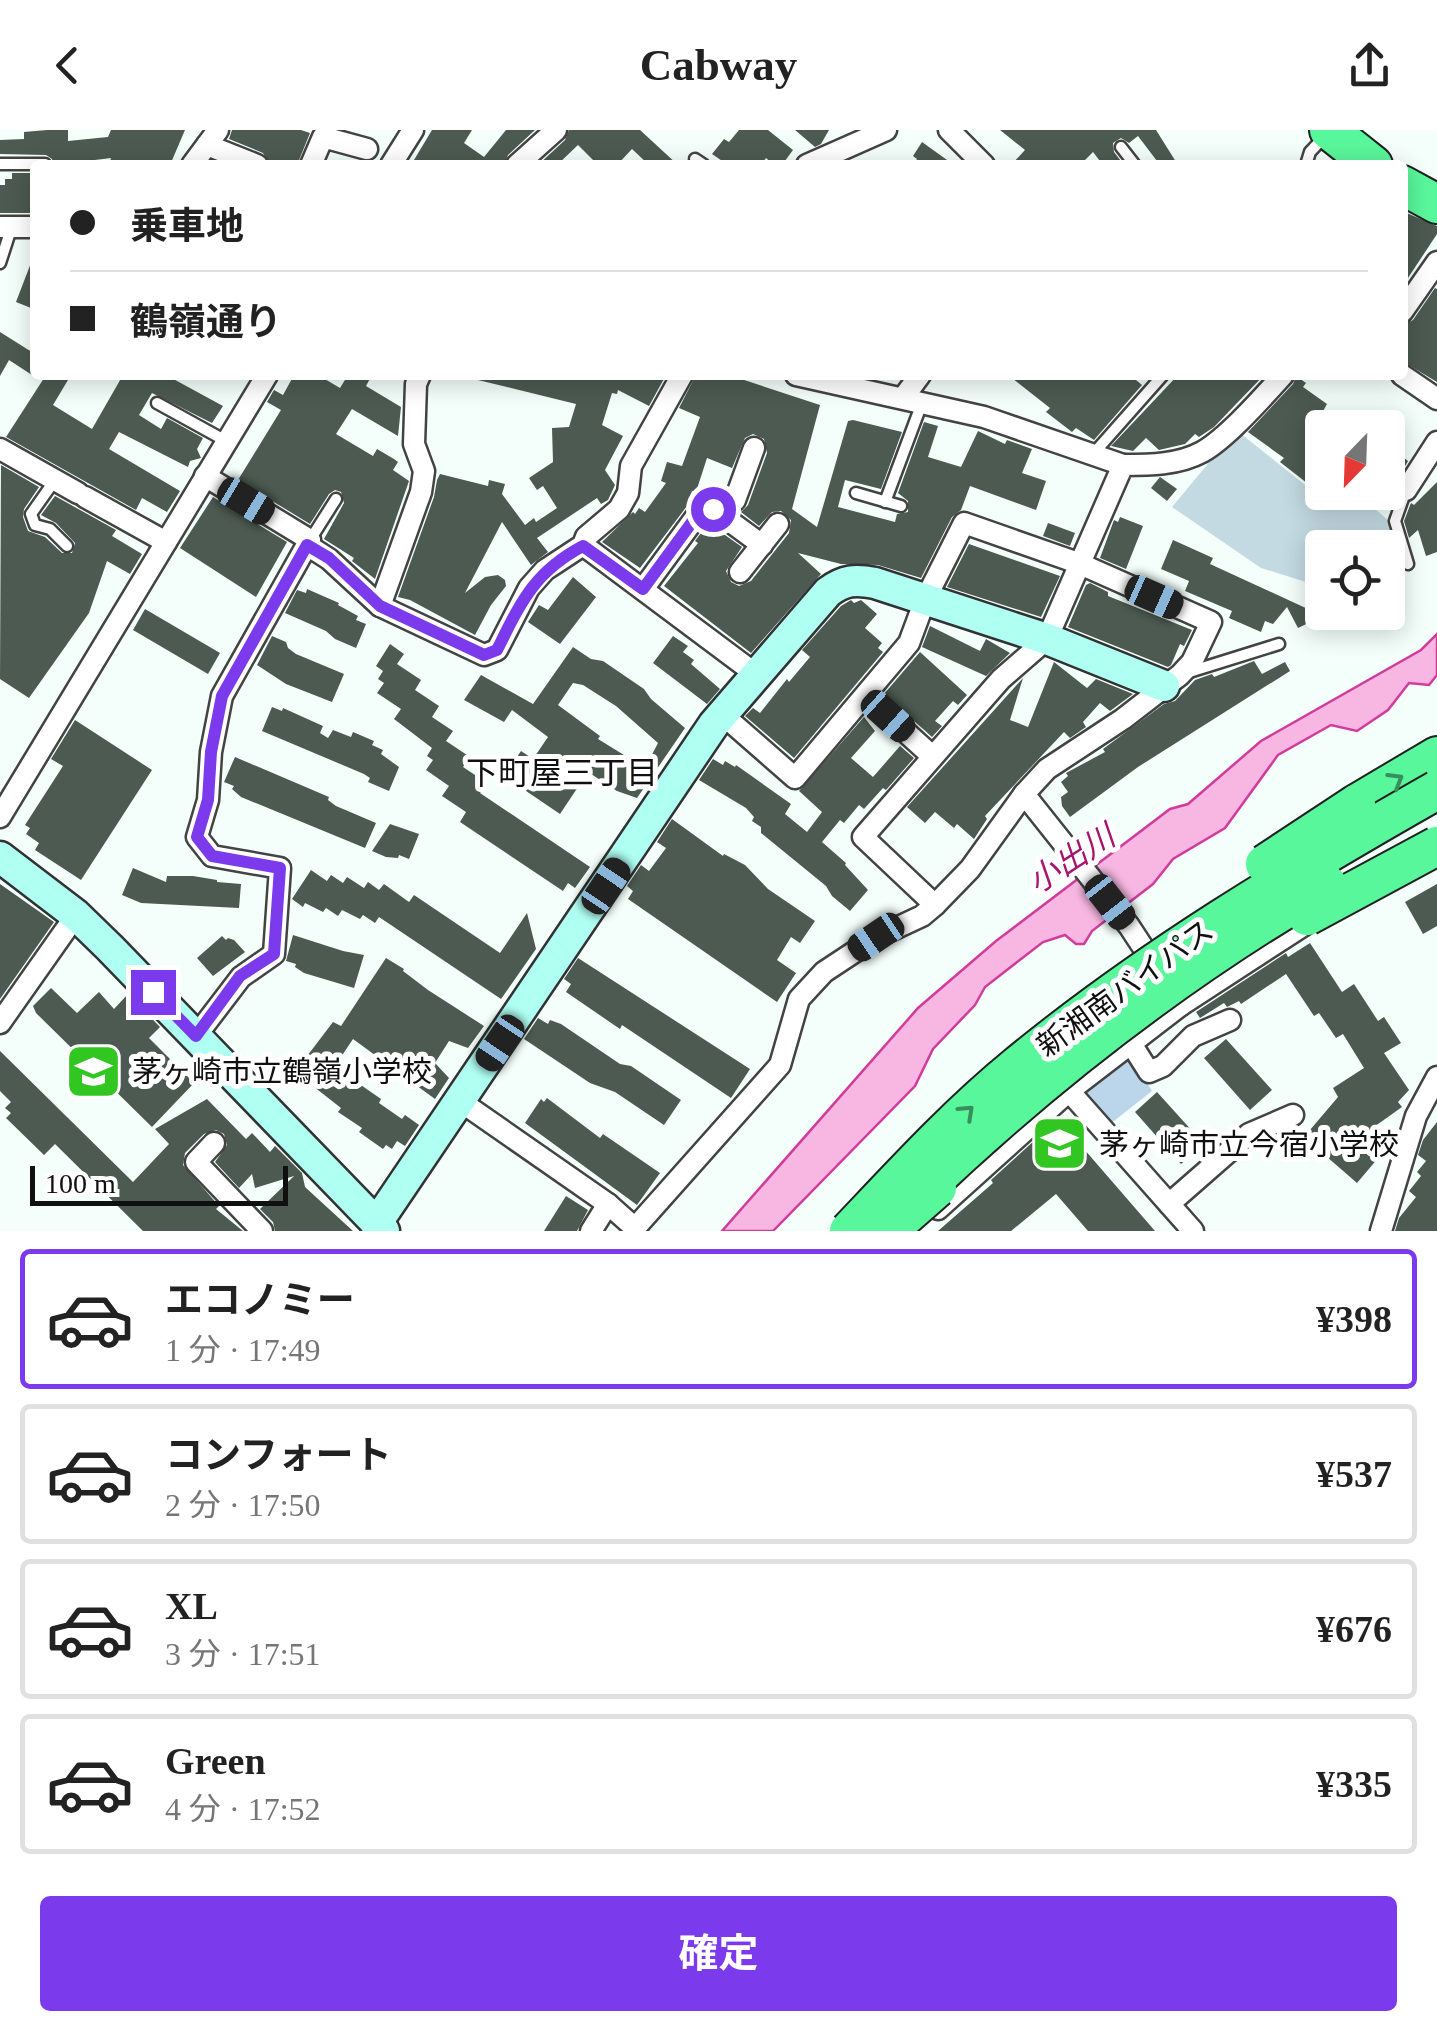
<!DOCTYPE html>
<html lang="ja">
<meta charset="utf-8">
<style>
:root{--surface:#fff;--page:#f6f6f6;--text:#222;--muted:#767676;--line:#e0e0e0;--accent:#7c3aed}
body{margin:0;font-family:"Times New Roman","Noto Sans JP",serif;background:var(--page);color:var(--text);height:100vh;display:flex;flex-direction:column;font-size:38px;white-space:nowrap}
*{box-sizing:border-box;margin:0}
p{font-size:32px;color:var(--muted)}
.icon{flex:none;width:55px;height:55px;fill:none;stroke:currentColor;stroke-width:2;stroke-linecap:round;stroke-linejoin:round}
.map{position:relative;height:1101px;overflow:hidden}
.panel{display:flex;flex-direction:column;background:var(--surface);flex:1}
.panel>*{flex:none}
.banner{position:absolute;left:30px;top:30px;width:1378px;height:220px;border-radius:10px;box-shadow:0 5px 25px #0003;display:grid;align-content:center;height:220px;padding:0 40px;background:var(--surface)}
.needle{width:65px;rotate:203deg}
.tools{position:absolute;left:1305px;top:280px;display:grid;gap:20px}
.tools a{display:grid;place-items:center;width:100px;height:100px;border-radius:10px;background:var(--surface);box-shadow:0 5px 25px #0003;font-size:50px}
.scale{position:absolute;left:30px;bottom:25px;width:258px;box-sizing:border-box;padding-left:10px;border:5px solid #101010;border-top:0;font-size:28px;line-height:35px;white-space:nowrap;color:#101010;-webkit-text-stroke:8px #fff;paint-order:stroke}
.end{position:absolute;width:45px;height:45px;margin:-22px;border:12px solid #7c3aed;background:#fff;box-shadow:0 0 0 5px #fff}
.from{border-radius:50%}
.car{position:absolute;width:30px;height:60px;margin:-30px -15px;border-radius:12px;box-shadow:0 0 8px 2px #0007;background:linear-gradient(#222 24%,#8ab4d8 0 40%,#222 0 76%,#8ab4d8 0 86%,#222 0)}
.banner b{display:flex;align-items:center;gap:35px;height:95px;font-size:38px}
.banner b+b{border-top:2px solid var(--line)}
.banner i{width:25px;height:25px;background:var(--text)}
ul{padding:18px 0 0;list-style:none}
li{display:flex;align-items:center;gap:30px;height:140px;margin:0 20px 15px;padding:0 20px;border:5px solid var(--line);border-radius:10px}
li div{flex:1}
li b{display:block;font-size:38px}
li em{font-style:normal;font-weight:700}
li.active{border-color:var(--accent)}
li>.icon{width:90px;height:90px;stroke-width:1.5}
.cta{display:flex;gap:20px;margin-top:auto;padding:20px 40px}
.cta a{flex:1;height:115px;border-radius:10px;background:var(--accent);color:#fff;font-size:40px;font-weight:700;line-height:115px;text-align:center}
header{display:flex;justify-content:space-between;align-items:center;height:130px;padding:0 40px;background:var(--surface);font-size:45px;font-weight:700}
.map>svg:first-child{display:block}
</style>
<header><svg class="icon" aria-label="back" viewBox="0 0 24 24"><path d="M15 5l-7 7 7 7"/></svg>Cabway<svg class="icon" aria-label="share" viewBox="0 0 24 24"><path d="M12 15V3M7 8l5-5 5 5M5 13v7h14v-7"/></svg></header>
<div class="map">
<svg width="1437" height="1101" viewBox="0 0 1437 1101">
<rect width="100%" height="100%" fill="#f4fffc"/>
<path fill="#bbd6eb" d="M1126,927L1132,928L1152,961L1109,995L1087,970V958Z"/>
<path fill="#c3dae3" d="M1240,303L1314,362L1322,352V362L1357,363L1390,392L1405,440L1388,449V418H1322V457L1261,438L1172,377L1216,324Z"/>
<path fill="#f8b7e2" stroke="#d13c9c" stroke-width="2.5" d="M1437,504V545L1429,555L1409,553L1388,580L1357,601L1331,595L1278,625L1225,698L1173,729L1153,754L1092,801L1084,814H1076L1065,805L1043,812L985,857L975,875L933,919L915,956L773,1101H722L918,878L996,811L1170,679L1188,674L1261,611L1421,520Z"/>
<g fill="#4c5a51" fill-rule="evenodd">
<path d="M47,0H68V11L108,7L111,0H185L170,35H109L111,28L54,35L52,29L46,25L0,24V10L24,9V2Z"/>
<path d="M232,0H301L310,3L297,35H270L263,23L229,9Z"/>
<path d="M432,0H472L464,13L484,27L506,0H535L508,25L504,35H411Z"/>
<path d="M569,0H640L678,35H649L632,19L617,35H598L578,15L557,35H538L565,10Z"/>
<path d="M739,0H768L793,20L782,35H774L766,28L761,35H728L712,24L724,9L729,12Z"/>
<path d="M795,0H829L821,14L815,17Z"/>
<path d="M1000,0H1156L1178,35H1160L1138,6L1129,13L1121,8L1113,13L1114,22L1124,35H1103L1093,22L1080,35H1011L1025,20Z"/>
<path d="M922,12L954,35H913L917,29L913,26Z"/>
<path d="M12,43H35V79L31,83H0V55H5V49H12Z"/>
<path d="M1402,81L1437,96V104L1402,157Z"/>
<path d="M34,125L35,169L31,178L16,172Z"/>
<path d="M1435,158L1437,159V252L1402,231V196L1413,190Z"/>
<path d="M0,202L35,224V247L9,230L0,246Z"/>
<path d="M46,245H71L53,275L92,299L123,245H166L223,276L212,293L152,263L139,285L161,299L167,288L203,308L197,319L201,328L190,331L188,337L119,302L109,319L180,361L167,382L142,368L136,380L6,307Z"/>
<path d="M294,245H318L340,258L348,245H372L366,256L401,277L398,306L352,279L336,304L373,326L377,319L394,329L398,332L393,340L409,351L375,449L352,431L354,428L324,409L344,373L341,362L335,360L329,364L310,394L238,350L281,280L267,272L274,260L283,265Z"/>
<path d="M479,245H666L649,276L618,260L617,264L612,263L602,295L623,306L605,340L615,355L608,370L601,374L597,368L537,408L548,422L531,435L502,392L465,463L485,447L498,445L505,450L506,456L491,475L475,505L410,470L398,467L434,367L437,350L440,344L488,356L489,350L505,354L502,364L525,395L534,388L536,392L557,378L543,356L537,360L529,348L553,332L552,298L569,297L576,274L478,250Z"/>
<path d="M696,245H740L738,248L820,275L792,379L817,397L848,291L853,290L902,302L881,359L845,350L838,377L895,392L897,384L908,382V371L898,363L924,292L938,296L928,327L961,337L978,301L1005,314L1007,310L1032,319L1022,343L1046,351L1036,380L970,356L961,380L952,387L921,448L878,435L841,434L798,423L821,444L751,523L664,456L698,413L695,411L707,395L715,398L742,417L726,441L731,452L739,456L751,451L789,403L791,390L781,381L772,382L759,396L741,382L748,375L767,323L764,309L753,304L745,308L732,338L707,328L696,362L692,361L687,376L640,438L602,412L633,382L635,384L639,378L645,382L666,353L661,351L667,332L682,336L700,287L679,278Z"/>
<path d="M1008,245H1130L1142,255L1094,310L1076,298L1072,302L1046,282L1050,278Z"/>
<path d="M1178,245H1264L1214,297L1199,307L1195,304L1185,314L1159,320L1146,308L1133,321L1111,316Z"/>
<path d="M1296,246L1306,253L1303,257L1327,274L1312,301L1322,309V344L1312,357L1280,332L1284,328L1248,302L1293,254Z"/>
<path d="M1388,315L1408,331L1388,366Z"/>
<path d="M1,335L39,357L24,379L23,387L28,401L45,407L62,423H72L75,413L56,393L41,385L55,366L116,400L112,406L142,424L130,444L107,431L89,483L29,568L0,549Z"/>
<path d="M1160,347L1177,359L1167,371L1151,358Z"/>
<path d="M1437,352V422L1426,426L1418,400L1409,408L1404,391L1411,373L1414,375Z"/>
<path d="M213,367L287,412L256,467L180,418Z"/>
<path d="M1120,387L1143,396L1126,439L1100,428L1114,390L1118,392Z"/>
<path d="M1048,393L1075,403L1070,416L1043,406Z"/>
<path d="M1173,410L1213,428L1210,434L1323,486L1298,498L1287,477L1273,494L1265,491L1261,502L1229,488L1232,481L1185,461L1189,451L1161,439Z"/>
<path d="M969,414L1060,446L1041,487L947,457Z"/>
<path d="M573,447L596,467L560,514L528,492L539,475L548,480Z"/>
<path d="M1090,453L1108,462V466L1192,500L1184,516L1180,514L1171,535L1168,537L1068,497L1086,455Z"/>
<path d="M307,459L339,473L338,475L358,486L356,490L366,494L356,518L335,509L326,501L285,483L297,460L306,463Z"/>
<path d="M851,470L854,473L861,470L877,484L865,498L882,513L878,518L883,522L794,628L745,586L753,578L760,583L787,549L789,552L810,527L802,520L841,476Z"/>
<path d="M145,479L220,523L208,544L133,500Z"/>
<path d="M930,496L980,521L986,509L1010,523L986,546L922,517Z"/>
<path d="M272,506L286,512L288,518L296,524L344,544L332,572L286,554L257,535Z"/>
<path d="M673,506L688,516L683,522L694,530L691,534L720,559L707,574L653,533Z"/>
<path d="M390,514L404,524L397,534L421,550L415,560L439,576L432,587L453,601L446,611L470,627L463,637L487,653L480,663L590,737L575,758L568,753L563,761L460,692L466,682L442,666L449,656L426,640L433,630L427,626L432,618L394,589L401,579L377,563L384,553L378,549L383,541L376,536Z"/>
<path d="M573,517L591,529L603,531L644,559L651,569L685,598L637,668L617,661L588,642L560,684L504,646L521,621L533,629L548,607L512,580L504,592L464,570L481,545L533,574ZM573,553L583,555L616,576L658,613L645,638L598,609L600,606L558,575Z"/>
<path d="M920,522L967,565L958,575L953,571L935,591L942,596L932,607L884,564Z"/>
<path d="M1254,531L1262,544L1285,532L1290,541L1138,637L1070,687L1062,676L1061,667L1068,662L1061,652L1068,646L1066,643L1105,622L1103,619L1164,574L1175,571L1195,550L1212,544L1214,547Z"/>
<path d="M1054,532L1087,558L1096,549L1133,564L1110,581L1100,573L1083,592L1086,597L1070,608L1064,602L985,686L987,689L974,709L957,694L954,698L935,682L925,693L907,677L1023,548L1010,590L1028,597Z"/>
<path d="M272,577L282,581L283,578L323,596L320,603L328,608L333,600L351,607L353,602L374,611L372,615L383,620L381,624L399,637L389,661L368,652L370,648L364,644L262,601Z"/>
<path d="M864,587L875,601L851,628L873,647L900,616L914,628L886,660L883,658L864,679L859,675L844,693L840,690L822,712L846,733L845,735L868,760L850,781L832,766L826,756L761,703V697L752,691L754,687L746,678L699,650L713,629L723,635L725,631L735,637L736,635L791,674L785,684L807,702L822,682L799,661Z"/>
<path d="M75,590L152,640L81,750L35,720L39,713L26,704L30,698L25,695L63,636L51,629Z"/>
<path d="M235,627L329,667L328,670L336,676L376,693L365,718L241,667L232,659L234,656L224,652Z"/>
<path d="M672,689L723,726L724,724L745,735L768,759L815,791L800,813L791,807L777,830L796,843L777,872L628,769L633,761L627,756L641,735L649,741L666,718L657,712Z"/>
<path d="M390,694L419,704L409,729L399,725L398,728L386,727L372,721Z"/>
<path d="M133,738L166,752L167,746H193L217,750V752L241,754L239,778L141,773L122,765Z"/>
<path d="M311,740L327,751L331,745L343,753L347,747L364,758L368,752L379,760L384,754L409,772L414,765L500,823L527,783L536,819L501,869L379,787L375,793L363,785L360,789L342,780L338,786L326,778L323,782L305,773L303,777L292,769Z"/>
<path d="M0,754L54,792L0,869Z"/>
<path d="M1437,754V796L1423,804L1405,772Z"/>
<path d="M293,805L343,821L364,825L354,858L304,843L295,837L296,834L286,831Z"/>
<path d="M222,806L226,810L228,808L234,810L245,822L213,846L197,828Z"/>
<path d="M1310,813L1342,862L1354,854L1378,891L1384,887L1401,913L1384,923L1409,960L1398,972L1402,977L1357,1009L1379,1027L1357,1053L1304,1007L1338,967L1333,958L1364,938L1343,904L1336,908L1319,883L1314,886L1286,844L1241,874L1239,871L1227,877L1224,873L1200,888L1196,882L1286,823L1288,827Z"/>
<path d="M386,828L404,839L403,841L428,860L484,896L468,918L449,911L435,933L449,948L435,969L353,909L337,933L361,949L358,953L381,969L379,973L402,989L405,985L419,995L405,1016L397,1011L392,1019L386,1015L383,1019L359,1002L362,998L338,982L341,978L295,942L333,892L341,896Z"/>
<path d="M578,828L750,939L731,968L622,895L620,899L566,862L571,854L564,849Z"/>
<path d="M51,858L77,883L99,862L114,879L128,864L160,897L149,908L194,953L152,997L36,883L33,876Z"/>
<path d="M538,888L548,894L550,890L561,894L620,934L631,936L681,970L664,995L615,962L590,953L524,909Z"/>
<path d="M1226,909L1272,960L1250,980L1204,928Z"/>
<path d="M0,921L133,1052L169,1014L155,999L207,969L246,1009L252,1003L270,1022L275,1016L302,1043L305,1057L353,1101H275L273,1092L260,1079L294,1046L255,1058L252,1044L239,1058L215,1032L227,1015L224,1004L216,1000L204,1004L185,1023L183,1035L219,1076L216,1079L243,1101H143L55,1014L44,1025L6,988L11,983L5,978L11,972L0,961Z"/>
<path d="M1157,962L1204,1014L1181,1034L1135,982Z"/>
<path d="M547,968L600,1008L603,1004L660,1043L637,1075L525,993L541,969L544,972Z"/>
<path d="M1058,989L1155,1101H1088L1056,1064L1011,1101H938L993,1053L991,1050Z"/>
<path d="M1437,992V1101H1395L1399,1088L1416,1067L1409,1061L1421,1046L1417,1042L1426,1031L1418,1025L1423,1010Z"/>
<path d="M566,1066L588,1080L577,1101H544Z"/>
</g>
<g fill="none" stroke-linecap="round" stroke-linejoin="round">
<defs>
<g id="lane">
<path d="M1121,17L1135,35"/>
<path d="M695,29L704,35"/>
<path d="M0,34H45"/>
<path d="M1306,35L1310,22L1326,5"/>
<path d="M0,133L11,99"/>
<path d="M157,273L226,311"/>
<path d="M1094,323L1163,245"/>
<path d="M55,350L31,384L35,395L50,399L67,416"/>
<path d="M1406,360L1395,391L1408,434"/>
<path d="M856,363L901,376"/>
<path d="M885,372L922,273"/>
<path d="M310,410L336,369"/>
<path d="M1186,543L1279,514"/>
</g>
<g id="street">
<path d="M949,0L984,35"/>
<path d="M207,15L257,35"/>
<path d="M192,35L218,0"/>
<path d="M311,35L323,7L367,19"/>
<path d="M391,35L413,0"/>
<path d="M517,35L556,0"/>
<path d="M807,35L886,0"/>
<path d="M0,97H35"/>
<path d="M1402,182L1437,132"/>
<path d="M796,245L984,287L1123,335"/>
<path d="M1402,245L1437,269"/>
<path d="M903,268L920,245"/>
<path d="M0,319L78,363"/>
<path d="M205,346L310,410L307,415"/>
<path d="M1406,360L1437,312"/>
<path d="M85,367L166,412"/>
<path d="M713,379L762,415"/>
<path d="M583,415L757,545"/>
<path d="M740,442L778,394"/>
<path d="M643,459L698,384L735,370L754,318"/>
<path d="M380,476L421,362L424,341L414,314L416,254L420,245"/>
<path d="M866,566L932,626"/>
<path d="M0,687L267,245"/>
<path d="M935,775L863,707L1001,549L1047,509L1123,335C1149,335 1178,335 1202,322C1227,308 1263,267 1283,245"/>
<path d="M1181,875L1318,786"/>
<path d="M0,893L76,785"/>
<path d="M196,906L241,847L274,824L280,738L212,726L197,707L208,670L211,622L222,566L307,415L329,429L380,476L484,525L497,520L529,458L545,440L583,415L586,407L619,379L628,363L631,336L682,245"/>
<path d="M1130,912L1149,942L1163,936L1193,906L1230,890"/>
<path d="M1069,961L1193,1101"/>
<path d="M460,971L608,1074L635,1098L780,935L799,869L824,842L877,807L922,786L935,775L970,739L1024,664L1047,639L1123,589L1180,545L1192,532L1211,492L1078,433L964,393L925,470L909,513L795,648L723,585"/>
<path d="M214,1013L196,1032L262,1101"/>
<path d="M1169,1074L1249,1004L1293,985"/>
<path d="M938,1079L1069,961L1181,875L1129,796L1024,664"/>
<path d="M591,1101L608,1074"/>
<path d="M1381,1101L1416,986L1437,947"/>
</g>
<g id="secondary">
<path d="M0,727L76,785L110,818L384,1101"/>
<path d="M376,1094L714,594L828,462C844,450 855,449 875,453L1047,509L1164,556"/>
</g>
<g id="highway">
<path d="M1329,0L1373,35"/>
<path d="M1402,55L1437,74"/>
<path d="M1356,674L1437,626"/>
</g>
</defs>
<use href="#lane" stroke="#434343" stroke-width="15"/>
<use href="#street" stroke="#434343" stroke-width="25"/>
<use href="#secondary" stroke="#323232" stroke-width="35"/>
<use href="#highway" stroke="#212121" stroke-width="42"/>
<use href="#lane" stroke="#fff" stroke-width="10"/>
<use href="#street" stroke="#fff" stroke-width="20"/>
<use href="#secondary" stroke="#affff3" stroke-width="30"/>
<use href="#highway" stroke="#59f79b" stroke-width="38"/>
<defs>
<g id="highway-bridge">
<path d="M1265,734L1356,674"/>
<path d="M1307,786L1437,716"/>
<path d="M915,1068C1040,948 1176,842 1327,754"/>
<path d="M849,1101C903,1044 957,985 1017,936C1147,829 1291,743 1437,660"/>
<path d="M888,1101L937,1058"/>
</g>
</defs>
<use href="#highway-bridge" stroke="#212121" stroke-width="42" stroke-linecap="butt"/>
<use href="#highway-bridge" stroke="#59f79b" stroke-width="38"/>
</g>
<defs><path id="oneway-chevron" d="M-2-3.5L2.5 0L-2 3.5" fill="none" stroke-width="1.6" stroke-linecap="round" stroke-linejoin="round" transform="scale(2.5)"/></defs>
<g stroke="#388f5c">
<use href="#oneway-chevron" transform="translate(1396 650) rotate(-31)"/>
<use href="#oneway-chevron" transform="translate(967 982) rotate(-43)"/>
</g>
<g fill="none" stroke-linecap="round" stroke-linejoin="round">
<path stroke="#7c3aed" stroke-width="12" d="M153,862L196,906L240,846L274,824L280,738L212,726L197,707L208,670L211,622L222,566L307,415L329,428L380,476L484,525L497,520C521,472 534,442 583,416L643,459L698,384L713,379"/>
</g>
<defs>
<symbol id="school-square" viewBox="-11 -11 22 22"><rect x="-9" y="-9" width="18" height="18" rx="4" fill="#32c623" stroke="#fff"/><path d="M0-5L7-2L0 1L-7-2ZM-4 1L0 2.5L4 1V4Q0 6-4 4Z" fill="#fff"/></symbol>
</defs>
<g fill-rule="evenodd">
<use href="#school-square" x="62" y="910" width="63" height="63"/>
<use href="#school-square" x="1028" y="982" width="63" height="63"/>
</g>
<g text-anchor="middle" dominant-baseline="central" stroke-width="10" stroke-linejoin="round" paint-order="stroke">
<g font-size="30" fill="#101010" stroke="#fff">
<text transform="translate(1125 858) rotate(-36)">新湘南バイパス</text>
</g>
<g font-size="30" fill="#101010" stroke="#fff" text-anchor="start">
<text x="132" y="941">茅ヶ崎市立鶴嶺小学校</text>
<text x="1099" y="1014">茅ヶ崎市立今宿小学校</text>
</g>
<g font-size="32" fill="#101010" stroke="#fff">
<text x="562" y="643">下町屋三丁目</text>
</g>
<g font-size="32" font-style="italic" fill="#a7146e" stroke="#fff">
<text transform="translate(1071 729) rotate(-33)">小出川</text>
</g>
</g>
</svg>
<div class="tools">
<a><svg class="needle" viewBox="-14 -14 28 28"><path d="M0-13l5 13h-10z" fill="#e53935"/><path d="M0 13l5-13h-10z" fill="#767676"/></svg></a>
<a><svg class="icon" aria-label="locate" viewBox="0 0 24 24"><circle cx="12" cy="12" r="6"/><path d="M12 2v4M12 18v4M2 12h4M18 12h4"/></svg></a>
</div>
<div class="scale">100 m</div>
<i class="end from" style="left:713px;top:379px"></i>
<i class="end" style="left:153px;top:862px"></i>
<i class="car" style="left:246px;top:371px;rotate:121deg"></i>
<i class="car" style="left:1154px;top:467px;rotate:114deg"></i>
<i class="car" style="left:888px;top:586px;rotate:132deg"></i>
<i class="car" style="left:606px;top:756px;rotate:34deg"></i>
<i class="car" style="left:1110px;top:772px;rotate:142deg"></i>
<i class="car" style="left:876px;top:807px;rotate:236deg"></i>
<i class="car" style="left:500px;top:913px;rotate:214deg"></i>
<div class="banner">
<b><i class="from"></i>乗車地</b>
<b><i></i>鶴嶺通り</b>
</div>
</div>
<section class="panel">
<ul>
<li class="active"><svg class="icon" aria-label="car" viewBox="0 0 24 24"><path d="M5 17H2v-5l4-1 3-4h7l3 4 3 1v5h-3M9 17h6M6 11h13"/><circle cx="7" cy="17" r="2"/><circle cx="17" cy="17" r="2"/></svg><div><b>エコノミー</b><p>1 分 · 17:49</p></div><em>¥398</em></li>
<li><svg class="icon" aria-label="car" viewBox="0 0 24 24"><path d="M5 17H2v-5l4-1 3-4h7l3 4 3 1v5h-3M9 17h6M6 11h13"/><circle cx="7" cy="17" r="2"/><circle cx="17" cy="17" r="2"/></svg><div><b>コンフォート</b><p>2 分 · 17:50</p></div><em>¥537</em></li>
<li><svg class="icon" aria-label="car" viewBox="0 0 24 24"><path d="M5 17H2v-5l4-1 3-4h7l3 4 3 1v5h-3M9 17h6M6 11h13"/><circle cx="7" cy="17" r="2"/><circle cx="17" cy="17" r="2"/></svg><div><b>XL</b><p>3 分 · 17:51</p></div><em>¥676</em></li>
<li><svg class="icon" aria-label="car" viewBox="0 0 24 24"><path d="M5 17H2v-5l4-1 3-4h7l3 4 3 1v5h-3M9 17h6M6 11h13"/><circle cx="7" cy="17" r="2"/><circle cx="17" cy="17" r="2"/></svg><div><b>Green</b><p>4 分 · 17:52</p></div><em>¥335</em></li>
</ul>
<div class="cta"><a>確定</a></div>
</section>
